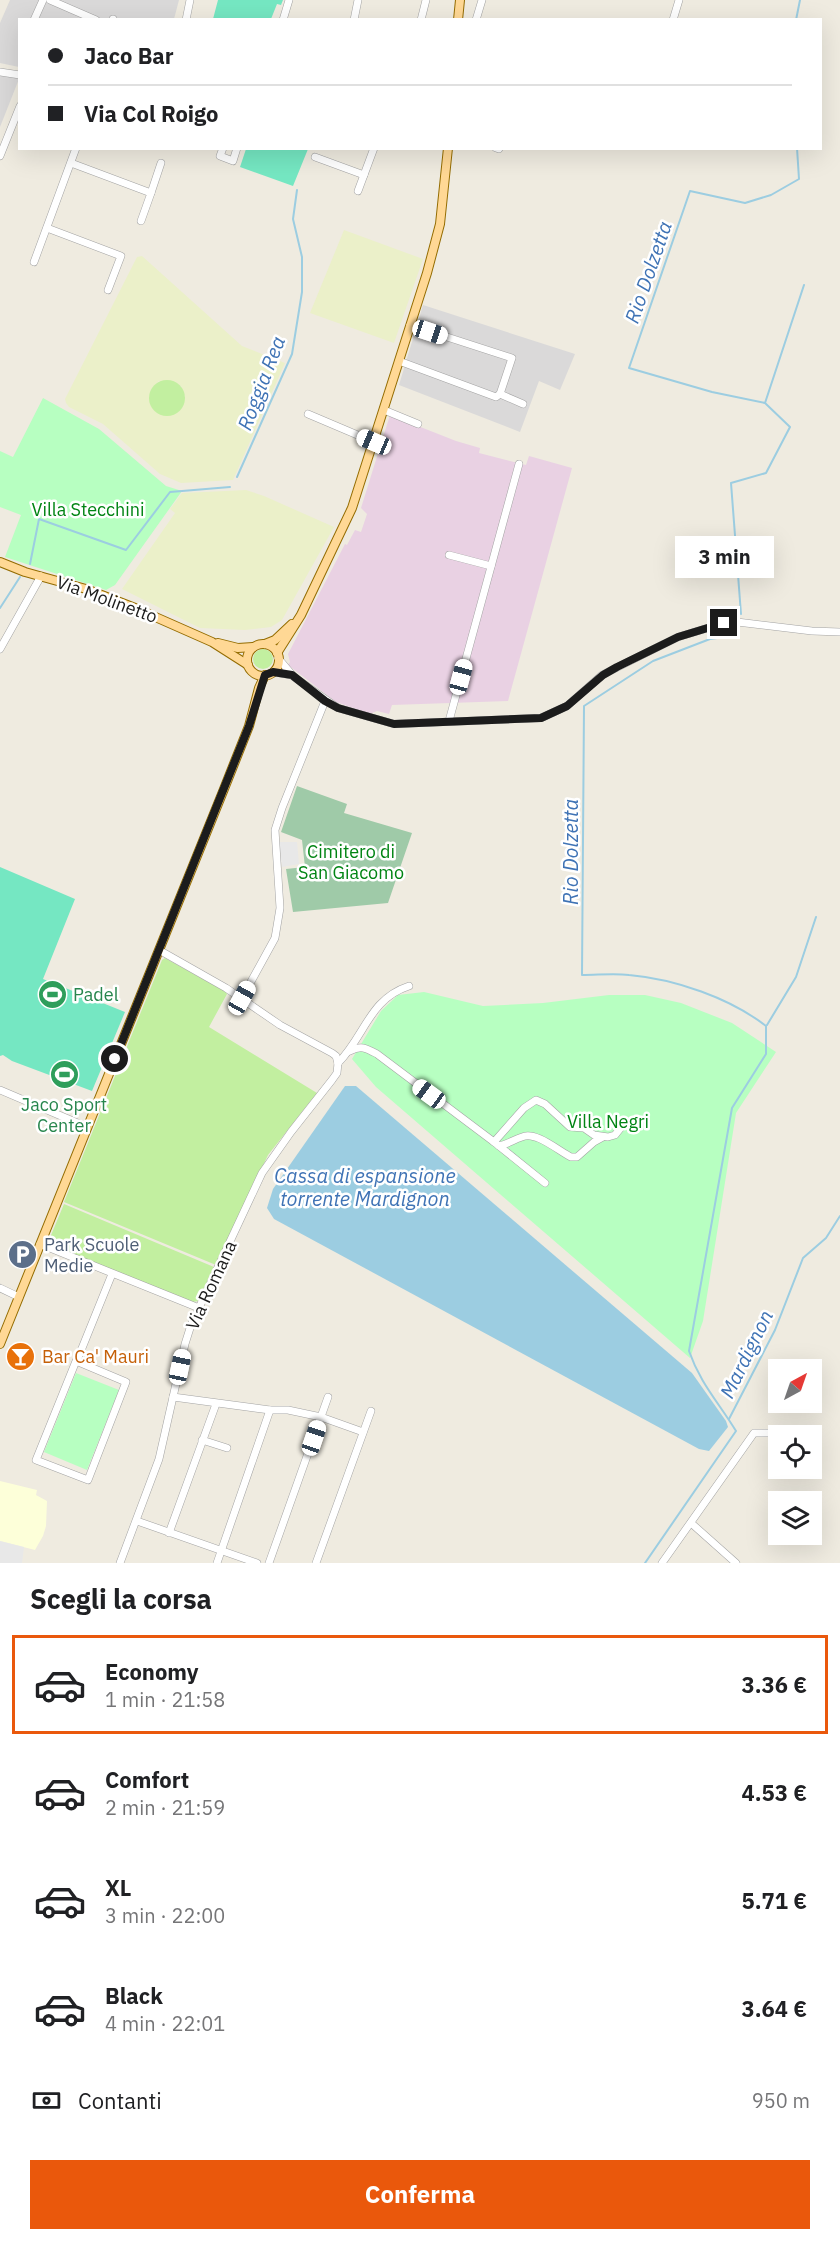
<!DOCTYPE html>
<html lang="it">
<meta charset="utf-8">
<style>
:root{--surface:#fff;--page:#f6f6f6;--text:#202124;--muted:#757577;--line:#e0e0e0;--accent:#ea580c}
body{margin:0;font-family:"IBM Plex Sans",sans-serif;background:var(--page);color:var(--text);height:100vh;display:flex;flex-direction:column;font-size:22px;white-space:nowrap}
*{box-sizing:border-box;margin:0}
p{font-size:20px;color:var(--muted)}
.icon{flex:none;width:33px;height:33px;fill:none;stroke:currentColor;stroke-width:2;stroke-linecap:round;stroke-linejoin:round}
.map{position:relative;height:1563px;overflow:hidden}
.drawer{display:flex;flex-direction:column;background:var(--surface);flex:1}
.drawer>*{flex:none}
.hud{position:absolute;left:18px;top:18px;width:804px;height:132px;border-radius:0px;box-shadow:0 6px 24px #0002;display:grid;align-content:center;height:132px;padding:0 30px;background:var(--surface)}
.needle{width:39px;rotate:40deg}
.tools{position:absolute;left:768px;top:1359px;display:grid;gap:12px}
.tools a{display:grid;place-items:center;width:54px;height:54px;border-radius:0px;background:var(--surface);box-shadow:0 6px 24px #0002;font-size:30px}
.end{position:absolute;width:27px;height:27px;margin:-14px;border:8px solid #1c1c1c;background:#fff;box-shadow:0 0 0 3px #fff}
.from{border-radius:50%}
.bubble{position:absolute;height:42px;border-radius:0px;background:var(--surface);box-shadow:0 6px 24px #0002;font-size:20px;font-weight:800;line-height:42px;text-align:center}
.car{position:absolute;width:18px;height:36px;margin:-18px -9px;border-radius:8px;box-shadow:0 0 4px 2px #0007;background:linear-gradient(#fff 24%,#345 0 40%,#fff 0 76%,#345 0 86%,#fff 0)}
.hud b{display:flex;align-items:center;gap:21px;height:57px;font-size:22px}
.hud b+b{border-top:2px solid var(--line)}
.hud i{width:15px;height:15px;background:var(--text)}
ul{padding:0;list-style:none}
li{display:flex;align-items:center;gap:18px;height:99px;margin:0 12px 9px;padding:0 18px;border:3px solid transparent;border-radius:0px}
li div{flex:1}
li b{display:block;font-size:22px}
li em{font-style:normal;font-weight:800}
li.selected{border-color:var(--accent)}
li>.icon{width:54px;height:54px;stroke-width:1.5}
h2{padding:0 30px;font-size:27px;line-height:72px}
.pay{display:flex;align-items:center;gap:15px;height:66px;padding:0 30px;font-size:22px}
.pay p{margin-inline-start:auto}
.primary-button{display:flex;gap:12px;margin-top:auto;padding:12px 30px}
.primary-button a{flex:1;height:69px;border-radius:0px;background:var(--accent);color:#fff;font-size:24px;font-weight:800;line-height:69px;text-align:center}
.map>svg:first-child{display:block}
</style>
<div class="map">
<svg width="840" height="1563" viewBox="0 0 840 1563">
<rect width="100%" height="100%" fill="#efebe0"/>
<g fill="#dad9d9">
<path d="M10,0H179L174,19L20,20L19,67L0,63V23Z"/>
<path d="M0,73L19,79L0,127Z"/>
<path d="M423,305L575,354L560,390L539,381L520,432L399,385Z"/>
</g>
<path fill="#e9d1e3" d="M390,415L456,441L480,448L479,453L526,465L529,456L572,468L508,701L392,705L389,714L377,711L370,714L336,702L288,665L290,662L288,654L345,544L347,545L355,530L361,532L367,514L361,508Z"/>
<path fill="#fdffd9" d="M0,1481L37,1490L36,1495L47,1501L46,1526L43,1536L35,1550L0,1541Z"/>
<g fill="#ebf0c9" fill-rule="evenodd">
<path d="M344,230L423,259L394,343L310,313Z"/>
<path d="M142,256L242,346L285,363L233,480L181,483L160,474L103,424L69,407L66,403L65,399L137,257ZM159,381L181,386L185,397L153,409L150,402L151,390Z"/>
<path d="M246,490L264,496L334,527L282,620L271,627L245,630L200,628L122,589L175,513L170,509L182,493Z"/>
</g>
<g fill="#c2efa0">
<circle cx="167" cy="398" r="18"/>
<circle cx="263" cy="659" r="10"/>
<path d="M165,958L226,992L227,994L209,1027L317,1093L268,1155L216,1265L64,1202L162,960Z"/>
<path d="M64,1204L214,1267L198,1301L193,1302L53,1246L54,1244L49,1240Z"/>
</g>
<path fill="#9fcaa8" d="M297,786L347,804L344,813L412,833L388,903L293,912L286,869L305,867L302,840L281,832Z"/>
<g fill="#b7ffc1">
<path d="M43,398L99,429L166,486L182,491L115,585L106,590L5,557L21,515L0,507V451L13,457Z"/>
<path d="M424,992L483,1006L543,1003L609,995H645L681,1003L732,1023L776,1052L736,1113L703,1321L690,1358L376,1087L352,1059L381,1011L398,995Z"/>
<path d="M76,1373L119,1390L87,1470L44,1452Z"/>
</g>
<g fill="#75e7c2">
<path d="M218,0H283L281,5L277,4L271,19H213Z"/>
<path d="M246,149V148L308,149L293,186L240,167Z"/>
<path d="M0,867L75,899L43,979L125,1012L92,1091L12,1061L3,1055L0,1056Z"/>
</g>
<g fill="#e8e8e8">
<path d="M279,842H297L299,864L282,867Z"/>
<path d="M0,1541L24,1547L22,1563H0Z"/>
</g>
<path fill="#9ccde1" d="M345,1086H356L692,1373L726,1421L728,1427L709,1451L699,1449L274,1219L267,1208L273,1189Z"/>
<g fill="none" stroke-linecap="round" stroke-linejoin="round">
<g stroke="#9ccde1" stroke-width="2">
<path d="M796,20L800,0"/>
<path d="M765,403L712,392L629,368L690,191L745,203L771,195L799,179L797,148"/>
<path d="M237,477L292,354L302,292V257L293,219L297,190"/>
<path d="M30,564L39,519L126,550L170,492L230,487"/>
<path d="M0,608L20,577"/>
<path d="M741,614L731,483L766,473L790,427L765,403L804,285"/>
<path d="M767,1025L796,977L816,917"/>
<path d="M729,1419L775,1330L803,1258L826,1238L840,1216"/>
<path d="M645,1563L736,1431C719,1403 700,1383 689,1351L732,1108L766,1054V1026C730,998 675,979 629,975C614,973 598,975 582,975L584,706L653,661L710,639L739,635"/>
</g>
<defs>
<g id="minor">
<path d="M50,0L96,20"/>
<path d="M34,20L43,0"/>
<path d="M113,20V19"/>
<path d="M186,20L190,0"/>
<path d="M283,20L289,0"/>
<path d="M354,20L358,0"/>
<path d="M421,20L426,0"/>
<path d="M476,20L482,0"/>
<path d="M673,20L679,0"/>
<path d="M0,72L20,75"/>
<path d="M223,148L220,156L233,161L237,148"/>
<path d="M496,148L499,149"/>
<path d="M0,156L20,106"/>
<path d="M315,157L364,175"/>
<path d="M71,163L151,193L141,221"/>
<path d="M358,191L374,148"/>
<path d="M151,193L161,163"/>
<path d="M47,228L121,256L108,290"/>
<path d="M34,262L76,148"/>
<path d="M399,361L496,397L500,394L512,358L410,325"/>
<path d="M500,394L523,404"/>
<path d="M384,410L418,424"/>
<path d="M308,414L374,442"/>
<path d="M449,555L491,566"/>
<path d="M0,649L41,576"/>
<path d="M278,658L294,677L338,708L394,724L541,718L567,706L602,675L678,637L724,623L737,622L812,631L840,632"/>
<path d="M273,672L291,675"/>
<path d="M449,721L519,464"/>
<path d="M159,950L226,988L280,1025L332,1053L336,1056L338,1063"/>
<path d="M242,998L275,938L280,908L275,830L282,808L325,701"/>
<path d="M350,1051C361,1045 366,1048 377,1054L494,1142L524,1108L536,1100L545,1104L570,1127L584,1128L594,1135L608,1137L615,1135L623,1125"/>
<path d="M338,1063C365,1036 369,999 409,986"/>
<path d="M0,1090L87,1127"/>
<path d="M494,1142L499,1146C508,1144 513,1140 522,1137C535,1130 560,1152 571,1157H577L594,1142L603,1137"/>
<path d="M499,1146L545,1183"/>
<path d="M40,1244L199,1308"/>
<path d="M0,1288L19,1297"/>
<path d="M76,1361L126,1382L88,1480L36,1460L76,1361L78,1358L112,1274"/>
<path d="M173,1397L270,1410H288L321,1417L363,1432"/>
<path d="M202,1440L227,1448"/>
<path d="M137,1521L257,1563"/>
<path d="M691,1523L736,1563"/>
<path d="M169,1533L216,1404"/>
<path d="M120,1563L159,1459L185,1344L191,1325L262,1173L291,1132L332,1080L337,1073L338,1063"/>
<path d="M217,1563L270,1410"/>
<path d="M269,1563L328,1397"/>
<path d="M316,1563L371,1411"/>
<path d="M662,1563L754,1433H769L778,1436"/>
</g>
<g id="major">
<path d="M458,20L460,0"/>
<path d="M0,562L25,572L86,589L135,608L212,642L248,665"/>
<path d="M218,643L238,648L253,647"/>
<path d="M265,644L275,640L292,624"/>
<circle cx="263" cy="660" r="16"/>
<path d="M277,653L301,615L352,508L427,273L440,224L448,148"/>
<path d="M0,1344L224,789L249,726L259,688L265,675"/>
</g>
</defs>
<use href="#minor" stroke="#a3a3a3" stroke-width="8"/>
<use href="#major" stroke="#946c00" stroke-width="10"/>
<use href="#minor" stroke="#fff" stroke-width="7"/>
<use href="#major" stroke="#ffd895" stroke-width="8"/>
</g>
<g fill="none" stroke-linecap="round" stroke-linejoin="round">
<path stroke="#1c1c1c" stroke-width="8" d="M115,1059L249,726L265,675L273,672L292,675L325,701L338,708L394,724L541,718L567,706L603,675L617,667L678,637L724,623"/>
</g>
<defs>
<symbol id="stadium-disc" viewBox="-11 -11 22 22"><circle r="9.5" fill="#2e9e5b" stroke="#fff"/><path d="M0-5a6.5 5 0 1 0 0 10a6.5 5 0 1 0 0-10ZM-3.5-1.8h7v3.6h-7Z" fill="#fff"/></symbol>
<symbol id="parking-disc" viewBox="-11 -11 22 22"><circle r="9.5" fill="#5c6f8a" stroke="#fff"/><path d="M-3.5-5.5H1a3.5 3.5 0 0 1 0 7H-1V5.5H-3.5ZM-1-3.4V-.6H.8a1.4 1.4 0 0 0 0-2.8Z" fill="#fff"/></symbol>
<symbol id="bar-disc" viewBox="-11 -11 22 22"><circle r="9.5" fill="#e8710a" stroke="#fff"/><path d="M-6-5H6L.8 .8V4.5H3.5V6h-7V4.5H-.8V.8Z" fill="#fff"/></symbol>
</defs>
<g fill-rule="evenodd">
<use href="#stadium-disc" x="36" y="978" width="33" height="33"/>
<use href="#stadium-disc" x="48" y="1058" width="33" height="33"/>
<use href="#parking-disc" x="6" y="1238" width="33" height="33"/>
<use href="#bar-disc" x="4" y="1340" width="33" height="33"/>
</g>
<g text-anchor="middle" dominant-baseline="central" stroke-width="5" stroke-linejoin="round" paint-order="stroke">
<g font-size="18" fill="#008413" stroke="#fff">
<text x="88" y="509">Villa Stecchini</text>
<text x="351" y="851">Cimitero di<tspan x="351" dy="21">San Giacomo</tspan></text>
<text x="608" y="1121">Villa Negri</text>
</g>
<g font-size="18" fill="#1c1c1c" stroke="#fff">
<text transform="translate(107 599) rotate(20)">Via Molinetto</text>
<text transform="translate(211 1285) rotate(-65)">Via Romana</text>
</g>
<g font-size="18" fill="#27864d" stroke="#fff" text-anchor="start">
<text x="73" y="994">Padel</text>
<text x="64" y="1104" text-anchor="middle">Jaco Sport<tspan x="64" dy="21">Center</tspan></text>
</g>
<g font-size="18" fill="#4e5e75" stroke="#fff" text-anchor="start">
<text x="44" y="1244">Park Scuole<tspan x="44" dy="21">Medie</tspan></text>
</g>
<g font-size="18" fill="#c56008" stroke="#fff" text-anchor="start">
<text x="42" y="1356">Bar Ca' Mauri</text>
</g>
<g font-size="20" font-style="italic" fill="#3f73b5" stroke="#fff">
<text transform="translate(648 272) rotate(-71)">Rio Dolzetta</text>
<text transform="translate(261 383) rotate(-69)">Roggia Rea</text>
<text transform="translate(570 852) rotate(-90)">Rio Dolzetta</text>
<text x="365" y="1175">Cassa di espansione<tspan x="365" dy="23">torrente Mardignon</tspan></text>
<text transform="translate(746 1354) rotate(-64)">Mardignon</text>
</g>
</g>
</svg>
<div class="tools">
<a><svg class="needle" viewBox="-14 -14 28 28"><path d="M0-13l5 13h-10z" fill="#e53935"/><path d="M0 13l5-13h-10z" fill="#757577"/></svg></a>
<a><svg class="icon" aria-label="locate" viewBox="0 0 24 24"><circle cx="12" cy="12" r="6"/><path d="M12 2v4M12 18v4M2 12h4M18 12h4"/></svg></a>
<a><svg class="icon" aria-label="layers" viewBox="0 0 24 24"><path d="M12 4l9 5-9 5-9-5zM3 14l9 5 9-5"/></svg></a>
</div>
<i class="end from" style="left:115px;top:1059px"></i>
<i class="end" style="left:724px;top:623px"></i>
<div class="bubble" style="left:675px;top:536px;width:99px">3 min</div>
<i class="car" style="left:430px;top:332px;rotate:108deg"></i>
<i class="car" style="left:374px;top:442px;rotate:293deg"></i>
<i class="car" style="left:461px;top:677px;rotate:15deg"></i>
<i class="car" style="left:242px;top:998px;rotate:29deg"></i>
<i class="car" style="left:429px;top:1094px;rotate:306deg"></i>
<i class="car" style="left:180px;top:1367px;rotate:12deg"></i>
<i class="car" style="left:314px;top:1438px;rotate:19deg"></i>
<div class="hud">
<b><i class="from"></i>Jaco Bar</b>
<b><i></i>Via Col Roigo</b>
</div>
</div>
<section class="drawer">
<h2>Scegli la corsa</h2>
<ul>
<li class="selected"><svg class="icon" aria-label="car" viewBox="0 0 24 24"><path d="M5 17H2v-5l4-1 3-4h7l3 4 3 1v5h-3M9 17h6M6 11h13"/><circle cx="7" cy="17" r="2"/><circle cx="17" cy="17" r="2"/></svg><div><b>Economy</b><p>1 min · 21:58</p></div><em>3.36 €</em></li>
<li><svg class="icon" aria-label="car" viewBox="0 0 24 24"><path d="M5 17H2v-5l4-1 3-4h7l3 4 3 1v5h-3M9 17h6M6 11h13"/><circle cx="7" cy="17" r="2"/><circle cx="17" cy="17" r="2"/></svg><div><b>Comfort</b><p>2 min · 21:59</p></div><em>4.53 €</em></li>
<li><svg class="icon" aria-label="car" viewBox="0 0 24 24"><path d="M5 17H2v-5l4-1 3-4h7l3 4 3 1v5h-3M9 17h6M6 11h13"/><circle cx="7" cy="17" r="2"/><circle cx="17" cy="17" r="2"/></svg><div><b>XL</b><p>3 min · 22:00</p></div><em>5.71 €</em></li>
<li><svg class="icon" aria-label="car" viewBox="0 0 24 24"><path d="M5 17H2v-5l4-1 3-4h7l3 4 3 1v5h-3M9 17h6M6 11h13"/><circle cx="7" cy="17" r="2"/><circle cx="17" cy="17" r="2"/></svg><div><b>Black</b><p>4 min · 22:01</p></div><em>3.64 €</em></li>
</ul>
<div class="pay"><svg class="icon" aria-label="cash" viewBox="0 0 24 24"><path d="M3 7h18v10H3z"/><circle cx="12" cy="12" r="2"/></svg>Contanti<p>950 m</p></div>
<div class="primary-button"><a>Conferma</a></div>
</section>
